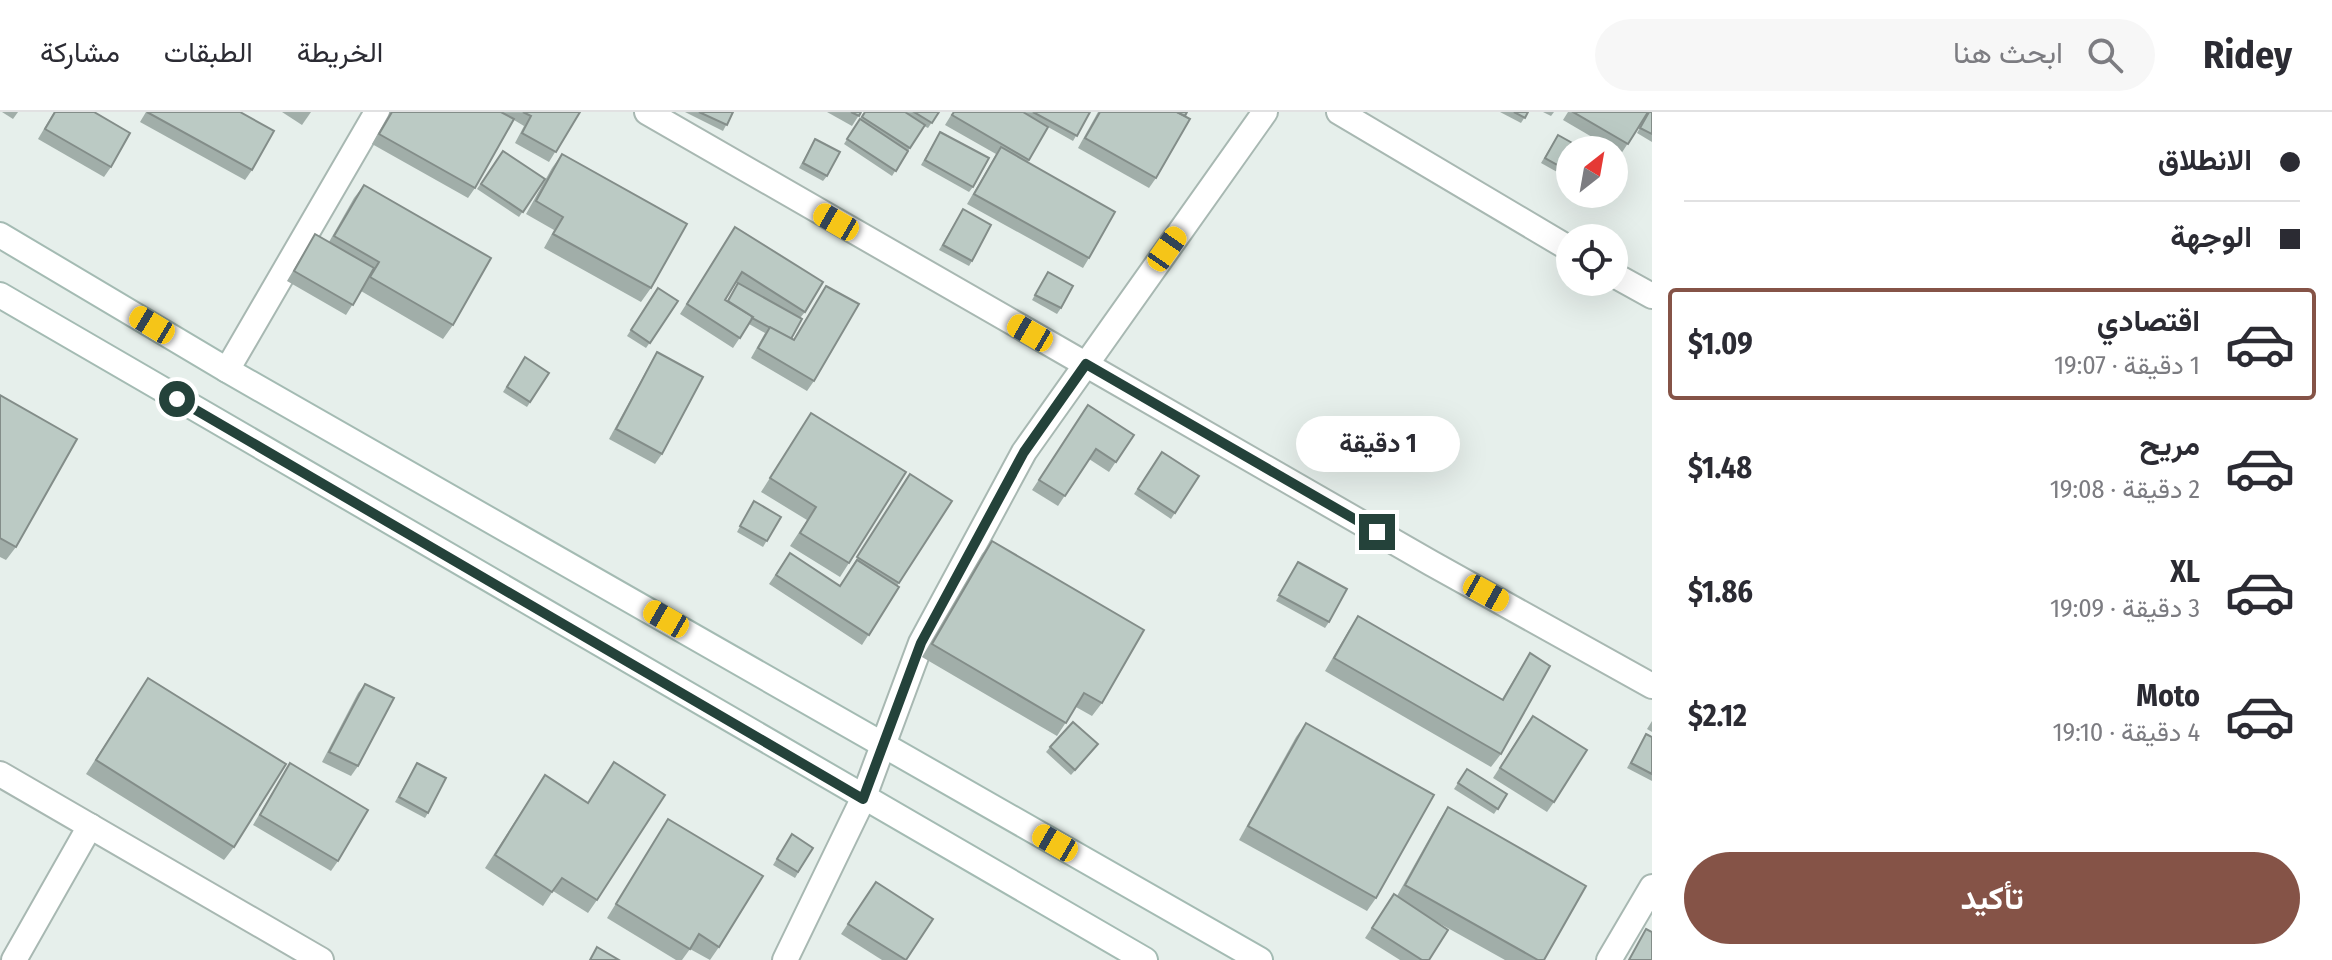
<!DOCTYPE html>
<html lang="ar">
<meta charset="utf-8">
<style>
:root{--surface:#fff;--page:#f7f7f7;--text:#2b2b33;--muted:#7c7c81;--line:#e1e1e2;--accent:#855347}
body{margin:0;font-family:"Fira Sans Condensed",Vazirmatn,sans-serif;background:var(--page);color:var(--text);direction:rtl;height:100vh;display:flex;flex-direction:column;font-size:30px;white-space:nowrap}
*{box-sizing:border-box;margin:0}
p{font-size:26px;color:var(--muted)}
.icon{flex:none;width:44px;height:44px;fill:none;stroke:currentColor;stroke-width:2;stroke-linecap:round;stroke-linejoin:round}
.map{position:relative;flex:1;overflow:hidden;direction:ltr}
.drawer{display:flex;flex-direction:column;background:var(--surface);width:680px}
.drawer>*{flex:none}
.top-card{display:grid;align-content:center;height:176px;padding:0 32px;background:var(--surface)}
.needle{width:52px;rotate:31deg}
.buttons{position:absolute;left:1556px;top:24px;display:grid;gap:16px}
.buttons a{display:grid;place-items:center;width:72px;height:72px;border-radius:50%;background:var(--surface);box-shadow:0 8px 32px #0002;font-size:40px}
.end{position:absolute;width:36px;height:36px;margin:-18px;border:10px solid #24423a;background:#fff;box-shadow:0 0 0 4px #fff}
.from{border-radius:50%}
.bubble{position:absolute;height:56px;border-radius:28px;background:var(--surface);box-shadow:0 8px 32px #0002;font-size:26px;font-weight:700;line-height:56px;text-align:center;direction:rtl}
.car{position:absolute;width:24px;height:48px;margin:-24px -12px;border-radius:10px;box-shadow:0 0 6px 2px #0007;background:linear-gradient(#f5c518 24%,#345 0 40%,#f5c518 0 76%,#345 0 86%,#f5c518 0)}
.top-card b{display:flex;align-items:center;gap:28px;height:76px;font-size:30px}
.top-card b+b{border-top:2px solid var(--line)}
.top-card i{width:20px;height:20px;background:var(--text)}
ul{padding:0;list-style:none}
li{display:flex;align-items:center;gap:24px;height:112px;margin:0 16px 12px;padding:0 16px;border:4px solid transparent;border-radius:8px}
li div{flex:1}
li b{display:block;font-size:30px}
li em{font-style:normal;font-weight:700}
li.current{border-color:var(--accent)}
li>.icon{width:72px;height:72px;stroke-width:1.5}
.action{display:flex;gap:16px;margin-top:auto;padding:16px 32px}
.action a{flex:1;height:92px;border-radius:48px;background:var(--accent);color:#fff;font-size:32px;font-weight:700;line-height:92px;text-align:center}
header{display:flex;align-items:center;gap:48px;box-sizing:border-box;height:112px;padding:0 40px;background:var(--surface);border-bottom:2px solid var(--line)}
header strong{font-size:38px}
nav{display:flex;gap:44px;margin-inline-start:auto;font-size:28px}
.search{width:560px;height:72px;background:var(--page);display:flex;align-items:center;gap:20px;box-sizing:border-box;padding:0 28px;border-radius:44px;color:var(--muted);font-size:30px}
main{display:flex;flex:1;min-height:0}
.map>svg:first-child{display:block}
</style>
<header>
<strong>Ridey</strong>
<div class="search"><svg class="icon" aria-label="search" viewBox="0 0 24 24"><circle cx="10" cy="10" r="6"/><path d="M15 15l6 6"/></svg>ابحث هنا</div>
<nav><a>الخريطة</a><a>الطبقات</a><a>مشاركة</a></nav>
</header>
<main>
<section class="drawer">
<div class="top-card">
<b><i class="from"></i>الانطلاق</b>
<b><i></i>الوجهة</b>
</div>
<ul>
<li class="current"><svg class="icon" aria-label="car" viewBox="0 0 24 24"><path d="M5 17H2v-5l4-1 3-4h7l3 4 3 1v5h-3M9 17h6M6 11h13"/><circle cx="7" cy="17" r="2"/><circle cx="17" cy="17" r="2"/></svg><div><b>اقتصادي</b><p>1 دقيقة · 19:07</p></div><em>$1.09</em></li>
<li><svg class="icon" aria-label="car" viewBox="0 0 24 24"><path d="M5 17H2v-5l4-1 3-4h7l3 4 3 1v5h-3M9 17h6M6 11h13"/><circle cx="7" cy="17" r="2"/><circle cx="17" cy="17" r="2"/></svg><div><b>مريح</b><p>2 دقيقة · 19:08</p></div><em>$1.48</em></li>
<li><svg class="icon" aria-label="car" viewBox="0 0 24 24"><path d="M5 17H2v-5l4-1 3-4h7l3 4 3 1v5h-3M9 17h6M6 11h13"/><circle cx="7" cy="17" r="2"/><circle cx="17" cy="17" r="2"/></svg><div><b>XL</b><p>3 دقيقة · 19:09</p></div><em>$1.86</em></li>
<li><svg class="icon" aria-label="car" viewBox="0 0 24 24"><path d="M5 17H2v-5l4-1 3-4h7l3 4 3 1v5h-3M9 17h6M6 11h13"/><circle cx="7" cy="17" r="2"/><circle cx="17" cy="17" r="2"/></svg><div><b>Moto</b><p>4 دقيقة · 19:10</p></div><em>$2.12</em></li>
</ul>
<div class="action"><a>تأكيد</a></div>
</section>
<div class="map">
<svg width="1652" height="848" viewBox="0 0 1652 848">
<rect width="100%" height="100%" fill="#e6efeb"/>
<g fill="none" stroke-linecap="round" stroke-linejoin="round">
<defs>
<g id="street">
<path d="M647,0L1431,451L1652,574"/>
<path d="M1339,0L1570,137"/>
<path d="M1614,163L1652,184"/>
<path d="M227,258L377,0"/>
<path d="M0,662L321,848"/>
<path d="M14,848L90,714"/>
<path d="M785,848L863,687L921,531L1024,340L1265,0"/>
<path d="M1609,848L1652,775"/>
</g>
<g id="secondary">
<path d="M0,123L227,258L1260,848"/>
<path d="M0,183L1145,848"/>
</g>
</defs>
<use href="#street" stroke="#a8b8b2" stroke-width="28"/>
<use href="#secondary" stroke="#a4bbb3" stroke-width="28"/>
<use href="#street" stroke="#fff" stroke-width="24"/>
<use href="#secondary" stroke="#fff" stroke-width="24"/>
</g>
<g fill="#a1aea9" fill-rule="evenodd">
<path d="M2,0H18L13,7Z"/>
<path d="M54,0H94L111,55L104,65L38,27Z"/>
<path d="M146,0H240L252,58L245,68L140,10Z"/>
<path d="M282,0H311L302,13Z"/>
<path d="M390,0H580L549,50L515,31L524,14L514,8L475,76L468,86L372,32Z"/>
<path d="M685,0H733L723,19Z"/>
<path d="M827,0H861L852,14Z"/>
<path d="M864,0H939L928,16L924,14L892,64L844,32Z"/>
<path d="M953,0H1090L1073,29L1048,15L1028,50L1089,146L1083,156L967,92L996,42L945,13Z"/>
<path d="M1098,0H1187L1156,66L1149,76L1078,36Z"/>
<path d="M1500,0H1528L1521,11Z"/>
<path d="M1543,0H1554L1551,4Z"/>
<path d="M1568,0H1648L1621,42L1563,8Z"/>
<path d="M1649,0H1652V30L1637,21Z"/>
<path d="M940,20L973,75L969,80L921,53Z"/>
<path d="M1558,23L1570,60L1566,65L1541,51Z"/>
<path d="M815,27L827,64L823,69L799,56Z"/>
<path d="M503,39L545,67L519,105L477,77Z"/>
<path d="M562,42L651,176L641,190L544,136L554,118L526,102L552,56Z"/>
<path d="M364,73L453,213L443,227L361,179L346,203L287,169L315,122L329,130L354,86Z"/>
<path d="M963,97L972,149L969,154L939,138Z"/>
<path d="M735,115L805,200L800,206L791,227L793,228L826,174L814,269L807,279L751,246L765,221L749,212L733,236L680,202ZM736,171L738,172L727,189L725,188Z"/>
<path d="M1048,160L1061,196L1057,202L1032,188Z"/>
<path d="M658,176L678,189L646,236L627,224Z"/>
<path d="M657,240L662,342L655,352L609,327L651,250Z"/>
<path d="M525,245L549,261L527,295L503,280Z"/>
<path d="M0,283L16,435L6,448L0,445Z"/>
<path d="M1088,293L1134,323L1109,360L1089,347L1058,394L1032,378Z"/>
<path d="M811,301L849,451L840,465L790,434L807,408L761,380Z"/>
<path d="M1162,340L1199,364L1171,407L1134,382Z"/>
<path d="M903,372L952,389L897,474L899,475L862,533L769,472L790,441L840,474Z"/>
<path d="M754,389L781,405L763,435L737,420Z"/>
<path d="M992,429L1102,591L1092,604L1076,595L1057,624L922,545L982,442Z"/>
<path d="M1298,450L1329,510L1325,516L1276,489Z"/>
<path d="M1358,504L1502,587L1530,541L1501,642L1491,655L1325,559L1349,518Z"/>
<path d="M148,566L234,735L224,748L86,662Z"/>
<path d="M365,572L358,654L351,664L322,650L358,581Z"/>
<path d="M1652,609V620L1647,617Z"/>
<path d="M1306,611L1376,786L1367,799L1239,728L1296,625Z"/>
<path d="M1526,614L1554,690L1547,700L1493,666Z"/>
<path d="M1646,622L1652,625V669L1627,656Z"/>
<path d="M1098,632L1071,663L1046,640L1050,635Z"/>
<path d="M614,650L597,788L588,801L553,779L543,794L485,756L545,663L588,691Z"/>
<path d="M290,651L338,749L331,759L253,713Z"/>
<path d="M417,651L428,701L425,706L395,690Z"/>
<path d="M1467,657L1507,682L1494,702L1454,677Z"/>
<path d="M1448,695L1544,848H1505L1428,805L1429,848H1400L1365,826L1394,782L1397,784L1439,709Z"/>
<path d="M668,707L719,835L710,848L690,837L682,848H676L607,806Z"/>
<path d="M792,722L813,736L795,766L773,753Z"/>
<path d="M876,770L906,848H882L841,822Z"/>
</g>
<g fill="#bbcac4" stroke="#838d89" stroke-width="2">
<path d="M55,0H94L130,21L111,55L45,17Z"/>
<path d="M147,0H240L274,19L252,58Z"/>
<path d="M392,0H501L514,7L475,76L379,22Z"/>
<path d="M523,0H580L556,40L522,21L531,4Z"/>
<path d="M699,0H733L727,13Z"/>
<path d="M851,0H861L859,4Z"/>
<path d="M865,0H905L925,13L910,36L862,5Z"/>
<path d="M914,0H939L932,11Z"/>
<path d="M954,0H1023L1048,15L1029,48L952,3Z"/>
<path d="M1033,0H1090L1077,24Z"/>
<path d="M1100,0H1177L1190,7L1156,66L1085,26Z"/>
<path d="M1177,0H1187L1185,4Z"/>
<path d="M1514,0H1528L1525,6Z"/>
<path d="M1573,0H1648L1628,32Z"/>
<path d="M1649,0H1652V22L1640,16Z"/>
<path d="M860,7L908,39L896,59L847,27Z"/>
<path d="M940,20L989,46L973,75L925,48Z"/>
<path d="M1558,23L1583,37L1582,38H1570V60L1545,46Z"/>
<path d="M815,27L840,40L827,64L803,51Z"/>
<path d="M1001,35L1115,100L1089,146L974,82Z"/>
<path d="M503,39L545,67L523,100L481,72Z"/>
<path d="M562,42L687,112L651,176L553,122L563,105L536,89Z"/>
<path d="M364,73L491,146L453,213L370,165L379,150L334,124Z"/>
<path d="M963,97L991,113L972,149L943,133Z"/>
<path d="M735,115L823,170L805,200L742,160L725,188L753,205L740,226L687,192Z"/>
<path d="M315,122L374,156L353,193L294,159Z"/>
<path d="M1048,160L1073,174L1061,196L1035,183Z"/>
<path d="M738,171L802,207L791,227L752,206L753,205L728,189Z"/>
<path d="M826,174L859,192L814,269L758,236L770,215L794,228Z"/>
<path d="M658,176L678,189L650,231L631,218Z"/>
<path d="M657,240L703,265L662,342L616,317Z"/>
<path d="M525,245L549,261L530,290L507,275Z"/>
<path d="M0,283L77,327L16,435L0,426Z"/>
<path d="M1088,293L1134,323L1116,350L1096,337L1065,384L1039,368Z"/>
<path d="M811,301L906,360L849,451L800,421L816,395L770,366Z"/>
<path d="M1162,340L1199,364L1175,401L1138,377Z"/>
<path d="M910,362L952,389L899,471L857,445Z"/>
<path d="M754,389L781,405L767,429L740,414Z"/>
<path d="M992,429L1144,518L1102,591L1084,581L1066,611L932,532Z"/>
<path d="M790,441L840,474L857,448L899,475L869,523L776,463Z"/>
<path d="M1298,450L1347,477L1329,510L1279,483Z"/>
<path d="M1358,504L1503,588L1530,541L1550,554L1501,642L1334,546Z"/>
<path d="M148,566L286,652L234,735L96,648Z"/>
<path d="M365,572L394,586L358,654L329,640Z"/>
<path d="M1533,604L1587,638L1554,690L1500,656Z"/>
<path d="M1073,610L1098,632L1075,658L1050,635Z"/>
<path d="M1306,611L1434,683L1376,786L1248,714Z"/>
<path d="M1646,622L1652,625V662L1631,651Z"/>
<path d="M614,650L665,683L597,788L562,766L552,780L495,743L545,663L588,691Z"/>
<path d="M290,651L368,698L338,749L260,703Z"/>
<path d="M417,651L446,666L428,701L399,685Z"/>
<path d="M1467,657L1507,682L1498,697L1458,671Z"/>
<path d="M1448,695L1586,774L1544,848H1538L1405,773Z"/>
<path d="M668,707L763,764L719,835L699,822L690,837L616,792Z"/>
<path d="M792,722L813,736L798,760L777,747Z"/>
<path d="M876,770L933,807L906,848L848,812Z"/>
<path d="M1394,782L1448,818L1429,848H1422L1372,816Z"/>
<path d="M1646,817L1652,820V848H1629Z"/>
<path d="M597,835L619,848H590Z"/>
</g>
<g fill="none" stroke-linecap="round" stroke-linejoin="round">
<path stroke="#24423a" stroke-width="10" d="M177,287L863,687L921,531L1024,340L1086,252L1377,420"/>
</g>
</svg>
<div class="buttons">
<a><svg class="needle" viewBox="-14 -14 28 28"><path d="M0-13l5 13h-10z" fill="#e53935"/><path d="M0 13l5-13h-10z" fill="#7c7c81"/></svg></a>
<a><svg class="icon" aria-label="locate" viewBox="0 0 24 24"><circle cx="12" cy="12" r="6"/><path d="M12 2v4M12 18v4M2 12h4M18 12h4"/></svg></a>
</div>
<i class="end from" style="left:177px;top:287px"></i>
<i class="end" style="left:1377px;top:420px"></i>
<div class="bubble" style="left:1296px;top:304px;width:164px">1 دقيقة</div>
<i class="car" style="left:836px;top:110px;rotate:300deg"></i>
<i class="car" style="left:1167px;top:137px;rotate:35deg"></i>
<i class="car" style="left:152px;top:213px;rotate:301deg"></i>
<i class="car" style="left:1030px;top:221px;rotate:300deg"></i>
<i class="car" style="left:1486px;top:481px;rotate:119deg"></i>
<i class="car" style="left:666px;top:507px;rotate:300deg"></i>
<i class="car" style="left:1055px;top:731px;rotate:300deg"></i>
</div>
</main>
